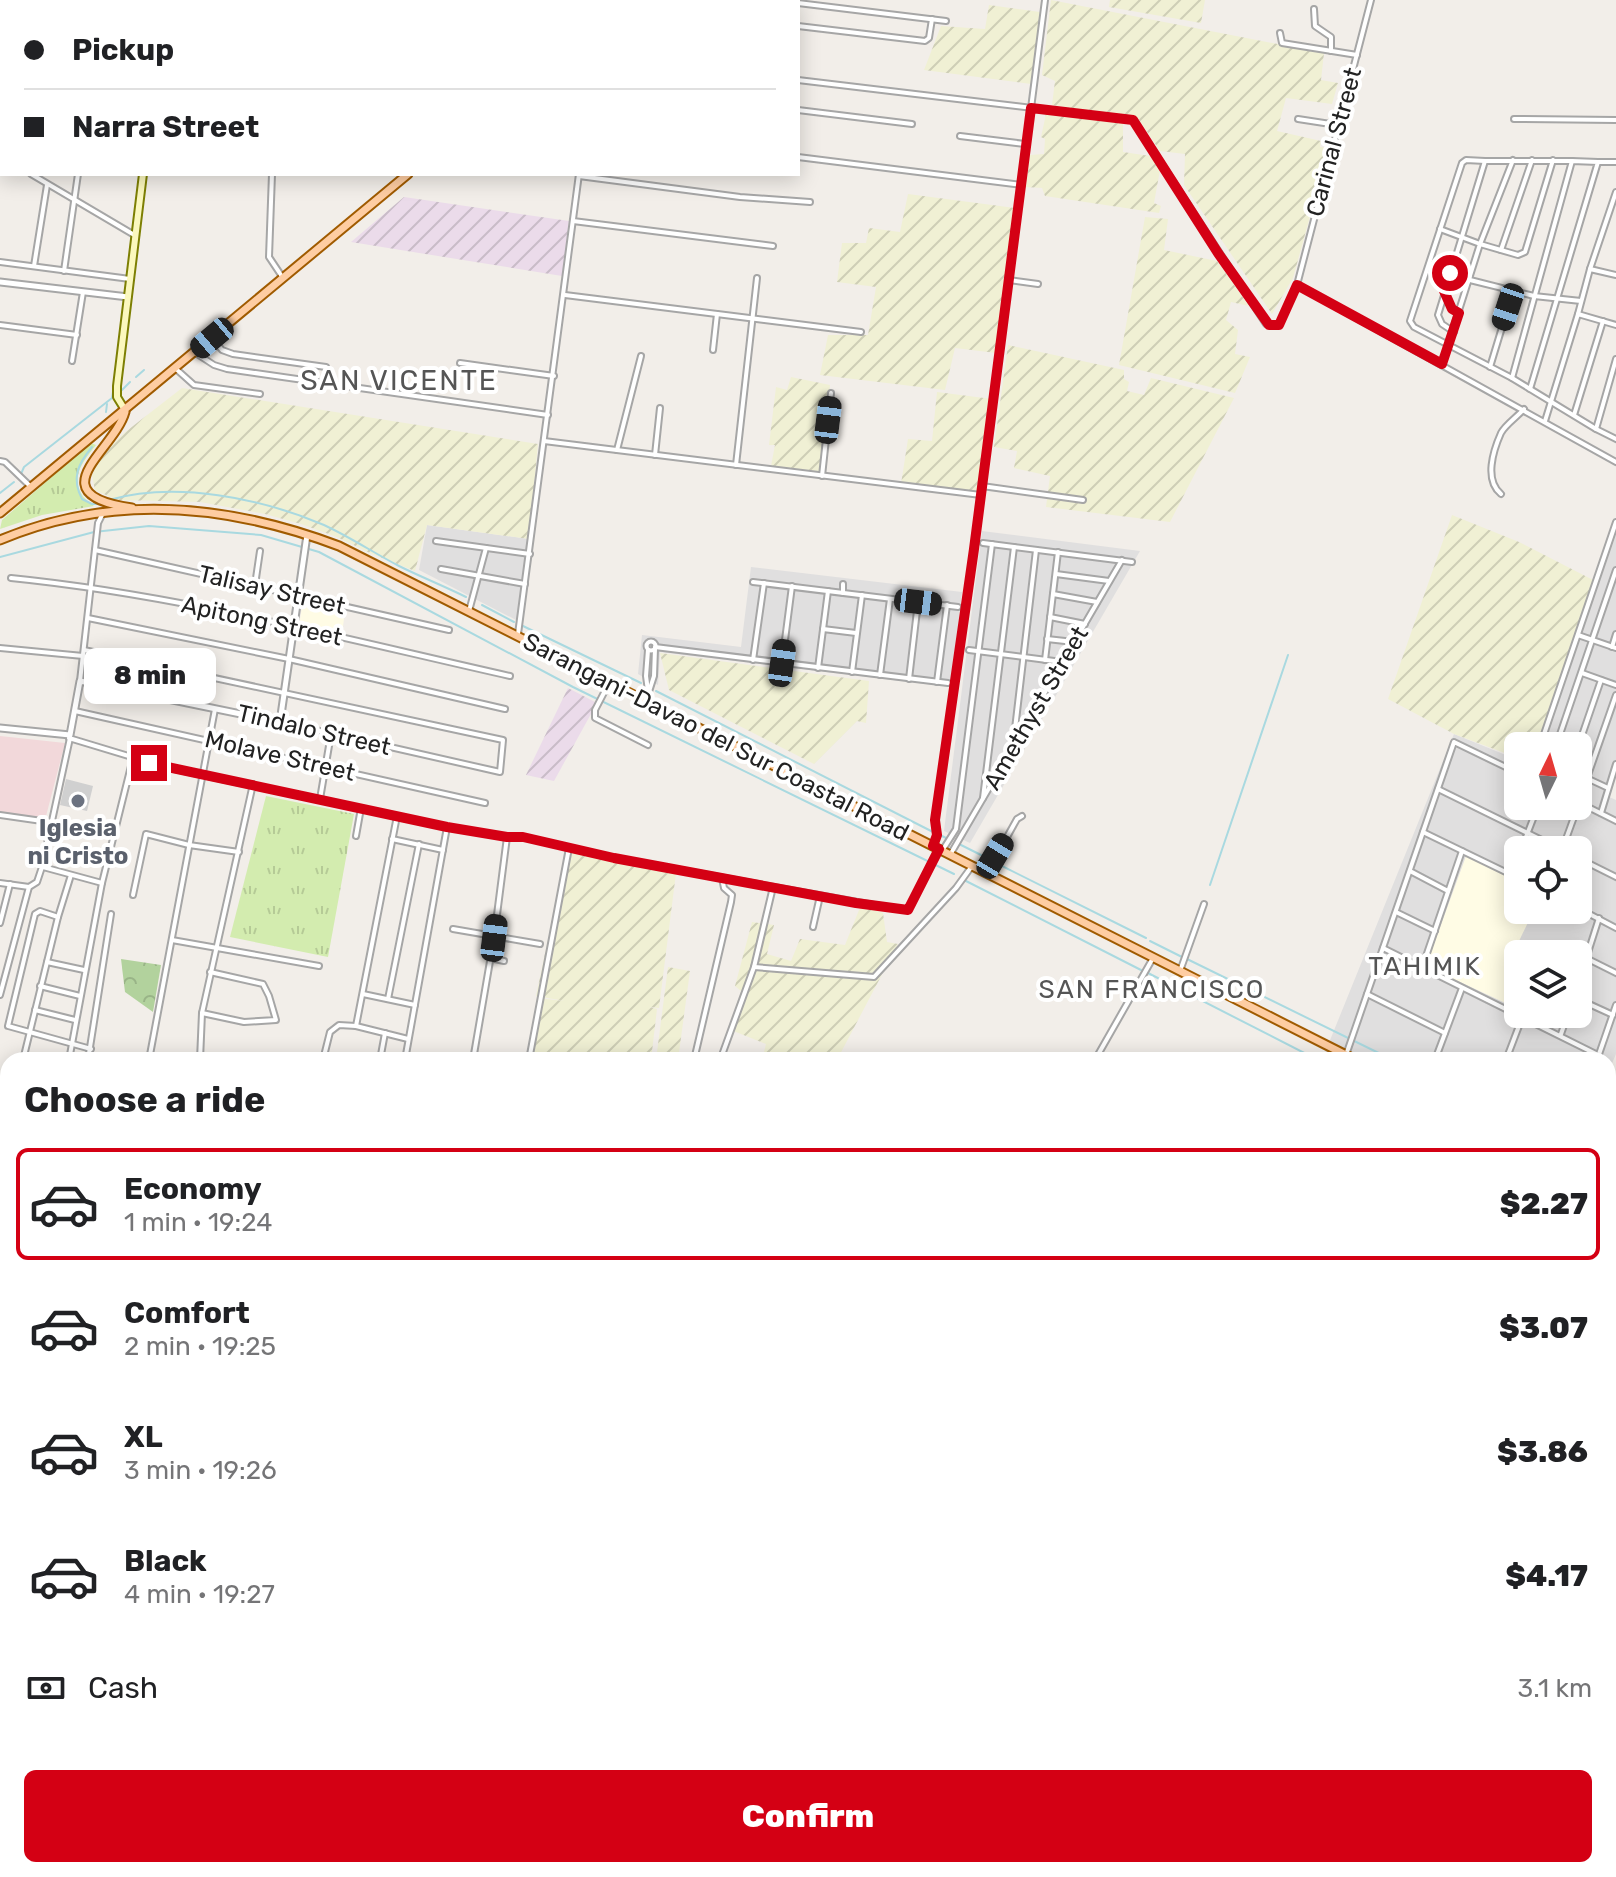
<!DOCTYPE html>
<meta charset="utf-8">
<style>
:root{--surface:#fff;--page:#f2f2f2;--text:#202124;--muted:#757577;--line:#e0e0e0;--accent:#d40014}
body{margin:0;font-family:Rubik,sans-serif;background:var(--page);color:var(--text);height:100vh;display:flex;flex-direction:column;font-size:30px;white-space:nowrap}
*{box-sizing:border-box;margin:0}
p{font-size:26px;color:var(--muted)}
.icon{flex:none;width:44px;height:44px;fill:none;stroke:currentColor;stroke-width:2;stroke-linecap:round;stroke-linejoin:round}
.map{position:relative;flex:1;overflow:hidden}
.side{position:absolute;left:0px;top:1052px;width:1616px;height:826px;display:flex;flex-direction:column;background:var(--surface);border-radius:24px 24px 0 0;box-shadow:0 4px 20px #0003}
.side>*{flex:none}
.hud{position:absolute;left:0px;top:0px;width:800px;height:176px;box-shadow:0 4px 20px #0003;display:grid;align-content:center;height:176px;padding:0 24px;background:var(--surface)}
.needle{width:52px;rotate:5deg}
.controls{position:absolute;left:1504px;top:732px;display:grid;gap:16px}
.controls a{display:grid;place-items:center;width:88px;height:88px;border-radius:12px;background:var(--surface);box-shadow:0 4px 20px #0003;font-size:40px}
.end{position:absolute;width:36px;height:36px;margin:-18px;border:10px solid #d40014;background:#fff;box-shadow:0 0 0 4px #fff}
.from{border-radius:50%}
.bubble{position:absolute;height:56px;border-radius:12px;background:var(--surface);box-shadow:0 4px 20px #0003;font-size:26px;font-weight:800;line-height:56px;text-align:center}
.car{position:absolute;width:24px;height:48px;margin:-24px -12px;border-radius:10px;box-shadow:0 0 6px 2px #0007;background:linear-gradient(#222 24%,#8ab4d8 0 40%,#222 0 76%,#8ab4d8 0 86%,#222 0)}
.hud b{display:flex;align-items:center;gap:28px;height:76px;font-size:30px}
.hud b+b{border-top:2px solid var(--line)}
.hud i{width:20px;height:20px;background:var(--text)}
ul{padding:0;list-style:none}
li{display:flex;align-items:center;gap:24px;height:112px;margin:0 16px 12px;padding:0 8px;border:4px solid transparent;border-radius:12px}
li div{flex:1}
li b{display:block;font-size:30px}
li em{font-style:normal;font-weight:800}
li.active{border-color:var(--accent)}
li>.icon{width:72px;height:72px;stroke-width:1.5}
h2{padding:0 24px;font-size:36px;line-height:96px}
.pay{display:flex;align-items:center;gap:20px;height:88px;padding:0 24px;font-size:30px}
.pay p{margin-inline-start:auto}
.button{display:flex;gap:16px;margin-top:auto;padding:16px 24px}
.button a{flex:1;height:92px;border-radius:12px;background:var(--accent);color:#fff;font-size:32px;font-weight:800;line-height:92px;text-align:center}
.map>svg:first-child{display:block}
</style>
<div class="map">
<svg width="1616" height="1877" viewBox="0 0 1616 1877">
<defs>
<pattern id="industrial-furrows" width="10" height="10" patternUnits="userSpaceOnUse" patternTransform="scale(2)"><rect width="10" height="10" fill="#ebdbea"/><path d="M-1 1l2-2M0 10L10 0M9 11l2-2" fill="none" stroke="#c9bcc8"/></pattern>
<pattern id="farmland-furrows" width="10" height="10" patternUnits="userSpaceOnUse" patternTransform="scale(2)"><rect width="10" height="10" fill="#f0f0d4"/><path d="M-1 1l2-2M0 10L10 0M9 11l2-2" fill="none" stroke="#ceceb6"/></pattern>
<pattern id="grass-tufts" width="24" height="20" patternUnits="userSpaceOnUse" patternTransform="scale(2)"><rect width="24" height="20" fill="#d3ecaf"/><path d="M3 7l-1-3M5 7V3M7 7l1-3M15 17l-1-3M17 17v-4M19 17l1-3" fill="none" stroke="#b5ca96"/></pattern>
<pattern id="forest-crowns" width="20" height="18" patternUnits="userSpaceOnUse" patternTransform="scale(2)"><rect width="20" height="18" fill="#b2d29d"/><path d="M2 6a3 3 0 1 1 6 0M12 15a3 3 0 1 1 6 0" fill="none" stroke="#99b487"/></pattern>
</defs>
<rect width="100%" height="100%" fill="#f2eee9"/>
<g fill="#e0dfdf" fill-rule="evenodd">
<path d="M427,525L529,539L518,621L419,570Z"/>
<path d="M982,531L1140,551L970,843L944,831Z"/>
<path d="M1616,535V768L1607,796L1616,800V1054L1608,1073V1060H1322L1454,734L1518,760V806H1578V746H1541ZM1518,850H1578V910H1518ZM1518,954H1578V1014H1518Z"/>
<path d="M751,567L962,592L951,687L660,652L658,685L638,674L642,635L741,647Z"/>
</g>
<path fill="#f2d8da" d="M0,736L65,743L45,820L0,813Z"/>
<g fill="url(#industrial-furrows)">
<path d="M404,197L569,221L562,276L351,242Z"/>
<path d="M568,688L597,703L554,781L526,775Z"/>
</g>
<g fill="#fffce5">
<path d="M303,600L345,610L342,635L299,626Z"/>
<path d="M1466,856L1518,882V910H1534L1507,966L1518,972V1009L1426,966Z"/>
</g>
<path fill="#d0d0d0" d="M66,779L93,786L87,811L60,805Z"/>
<g fill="url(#farmland-furrows)">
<path d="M1051,0L1324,53L1321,80L1338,83L1332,104L1286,98L1277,131L1321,141L1320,147L1329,148L1293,278L1272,314L1184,185L1185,154L1160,151L1138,118L1052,105L1055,81L1042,75Z"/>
<path d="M1110,0H1205L1201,23L1109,7Z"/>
<path d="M989,5L1040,12L1031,84L924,70L941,26L985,29Z"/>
<path d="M1046,114L1123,123V152L1150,156L1160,170L1154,203L1161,206L1159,213L1045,196L1042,188L1026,187L1030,155L1044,154L1045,139L1041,137Z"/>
<path d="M908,194L1015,208L996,353L955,348L945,390L820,375L828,335H868L876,287L837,282L842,243H866L869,228L900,232Z"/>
<path d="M1145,217L1168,219L1164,250L1217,261L1249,306L1231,302L1226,320L1238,330L1235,354L1250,357L1235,393L1119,365Z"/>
<path d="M1008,345L1124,370V379L1129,382L1127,391L1144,395L1151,378L1234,398L1170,522L1046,507L1050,476L1014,468L1017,451L994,447Z"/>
<path d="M791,377L830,385L819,472L771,466L775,445H769L776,387L787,390Z"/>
<path d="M182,388L538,444L529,539L427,525L415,571L372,554L337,537L301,524L265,514L200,502L117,500L95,490L92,476L99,458L124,433Z"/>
<path d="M937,392L992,399L978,494L901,484L908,439L932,441Z"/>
<path d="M1452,515L1519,542L1595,581L1539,746H1518V758L1454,734L1388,699Z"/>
<path d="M660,653L869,681L866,723L857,721L814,764L669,690Z"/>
<path d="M567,850L676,873L659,1008L649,1007L657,1009L651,1060H528L537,998L565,1001L536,996Z"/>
<path d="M861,905L883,913L887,942L898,944L837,1060H762L766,1044L731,1030L741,991L735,986L752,922L774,925L767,954L791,961L800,939L845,945Z"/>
<path d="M668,967L690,971L678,1060H656Z"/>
<path d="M1616,1622V1814L1608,1819V1635Z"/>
<path d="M0,1639L8,1642V1870H554V1877H0Z"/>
<path d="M743,1870H907L906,1877H743Z"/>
<path d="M913,1870H1592V1877H912Z"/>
</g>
<g fill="url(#grass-tufts)">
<path d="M91,443L96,445C85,459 71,475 81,493C83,498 90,503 94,506L42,515L0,529L2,520Z"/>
<path d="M266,796L354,814L328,957L230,937Z"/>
</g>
<path fill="url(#forest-crowns)" d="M121,959L161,965L153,1012L125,992Z"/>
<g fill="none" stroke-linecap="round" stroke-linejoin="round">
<g stroke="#a9d9e0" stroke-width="2">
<path d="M133,227L140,174"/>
<path d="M130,258L132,239"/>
<path d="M136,377L144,370"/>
<path d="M122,390L130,382"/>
<path d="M106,412L107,404"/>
<path d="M92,447C78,464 71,478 82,499L92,504H97"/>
<path d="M21,474L24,467L112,398L115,380"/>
<path d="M0,493L14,482"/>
<path d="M109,500C176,481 261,498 324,525C350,537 374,553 399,566C421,577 444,586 466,597"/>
<path d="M0,557L94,532L149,526L261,535L319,552L573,687L954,874"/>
<path d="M482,605L514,622"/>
<path d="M523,626L641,683"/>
<path d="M656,691L935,833"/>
<path d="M940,835L946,838"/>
<path d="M959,844L991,860"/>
<path d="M996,863L1146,938"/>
<path d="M966,881L1141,970"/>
<path d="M1210,885L1288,655"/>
<path d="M1150,941L1184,958"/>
<path d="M1187,959L1393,1060"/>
<path d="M1148,973L1318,1060"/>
<path d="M1608,1170L1616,1174"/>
<path d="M1608,1209L1616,1213"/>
</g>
<defs>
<g id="minor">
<path d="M772,0L789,2"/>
<path d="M600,2L601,0"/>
<path d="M798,3L946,21"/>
<path d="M1314,9L1315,26L1331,37V51"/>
<path d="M798,26L925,41L929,38L932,19"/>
<path d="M1280,33L1282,43L1357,55"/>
<path d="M0,56H2"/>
<path d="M798,80L1133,120L1266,324L1272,326L1279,325L1297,285L1616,462"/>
<path d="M798,110L912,124"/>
<path d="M1298,119L1337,125"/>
<path d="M1514,119L1616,120"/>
<path d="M960,136L1025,144"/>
<path d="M0,156L2,157"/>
<path d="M798,157L1022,185"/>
<path d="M1513,160L1480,244L1518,255L1525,252L1553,160"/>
<path d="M1485,161L1466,160L1462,163L1410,321L1414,327L1512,378L1596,429"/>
<path d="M1598,162H1616"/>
<path d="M31,174L136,236"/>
<path d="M272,174L269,257L283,278"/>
<path d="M579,176L740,197L810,202"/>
<path d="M573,221L773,246"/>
<path d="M1440,229L1480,244L1442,364"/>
<path d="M1501,250L1532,160"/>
<path d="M0,262L130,279"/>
<path d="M34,266L47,185"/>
<path d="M1590,269L1616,275"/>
<path d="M64,271L78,174"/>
<path d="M1009,280L1038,284"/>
<path d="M1470,280L1534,296L1581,301"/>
<path d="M1297,285L1371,0"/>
<path d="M1445,293L1452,309L1459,313"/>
<path d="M565,295L861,332"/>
<path d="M1578,314L1590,269L1616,192"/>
<path d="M0,325L77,335"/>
<path d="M1454,332L1442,324L1438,315L1485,161H1572"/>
<path d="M212,338L222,350L233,354L326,367"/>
<path d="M713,350L717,314"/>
<path d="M194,352L214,365L227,369L548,415"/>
<path d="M1616,359L1596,429L1616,439"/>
<path d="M72,361L83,292"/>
<path d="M460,363L554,376"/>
<path d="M1490,367L1513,291"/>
<path d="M175,368L194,385L260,394"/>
<path d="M1512,378L1572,161L1598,162L1530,389"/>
<path d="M1574,415L1603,321"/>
<path d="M1545,421L1578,314L1616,325"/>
<path d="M544,441L981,495"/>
<path d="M617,450L641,356"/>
<path d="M655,455L660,408"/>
<path d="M0,461L5,462L31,487"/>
<path d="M736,465L757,278"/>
<path d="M822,476L831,393"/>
<path d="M982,486L1083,500"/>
<path d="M1501,494C1484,480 1493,451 1501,433C1505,425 1517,417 1524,409"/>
<path d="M436,541L530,554"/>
<path d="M983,543L1132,562"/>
<path d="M95,550L449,630"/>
<path d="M441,569L525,584"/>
<path d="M1056,574L1109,581"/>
<path d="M11,578C180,595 345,639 510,676"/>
<path d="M753,582L958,607"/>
<path d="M255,585L260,551"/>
<path d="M843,593V584"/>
<path d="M1053,594L1097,602"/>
<path d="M469,611L486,548"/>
<path d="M1050,617L1085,624"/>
<path d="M88,618L289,659L505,709"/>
<path d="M823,629L856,633"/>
<path d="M518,634L579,174"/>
<path d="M1578,635L1616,648"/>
<path d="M1047,639L1074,642"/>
<circle cx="651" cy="646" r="4.5"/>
<path d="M655,647L948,683"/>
<path d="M1612,647L1616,634"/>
<path d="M0,648L83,656"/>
<path d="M84,650L503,740L500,772L280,722"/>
<path d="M648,650L646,676L648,691"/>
<path d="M969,650L1062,662"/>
<path d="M753,660L764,583"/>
<path d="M1045,660L1058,552"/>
<path d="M782,663L792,586"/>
<path d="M818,668L828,591"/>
<path d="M852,672L862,595"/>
<path d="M1582,673L1616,685"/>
<path d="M880,675L890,599"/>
<path d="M909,679L918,602"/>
<path d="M80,681L98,523L102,515"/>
<path d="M937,682L947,605"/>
<path d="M609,683L595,710V718L648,745"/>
<path d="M646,701L654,676L655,649"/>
<path d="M75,711L485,803"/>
<path d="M69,738L165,767L447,827L507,837H523L614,858L891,908L908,910L939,849"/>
<path d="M1013,746L1036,550"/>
<path d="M1540,746L1616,522"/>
<path d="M1556,746L1616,570"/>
<path d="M1578,747L1601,680"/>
<path d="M1578,774L1608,788"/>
<path d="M1587,778L1616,695"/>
<path d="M1438,789L1562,850"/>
<path d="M983,798L1014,547"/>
<path d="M320,799L331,734"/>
<path d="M1578,802L1616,821"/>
<path d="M1601,813L1616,764"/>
<path d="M0,815L49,822"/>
<path d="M1423,832L1518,878"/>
<path d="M356,836L361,808"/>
<path d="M392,839L443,850"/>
<path d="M933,845L937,835L935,820L974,549L1045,0"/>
<path d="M1521,850L1538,806"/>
<path d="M1562,850L1578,806"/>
<path d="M942,851L956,829L992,544"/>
<path d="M950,855L1122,560"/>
<path d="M1578,858L1616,877"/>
<path d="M43,867L102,883"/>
<path d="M1410,871L1448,891"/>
<path d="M987,873L1017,819L1022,816"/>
<path d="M1512,875L1518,859"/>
<path d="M0,883L29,887"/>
<path d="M133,895L146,834L189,845L239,852"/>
<path d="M1578,908L1616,928"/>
<path d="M1396,912L1435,931"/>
<path d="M58,917L40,911L35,914L8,1026L91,1049"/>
<path d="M0,923L10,884"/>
<path d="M813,927L820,896"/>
<path d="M453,929L540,944"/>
<path d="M172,940L319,966"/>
<path d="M1383,948L1598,1055"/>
<path d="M490,958L504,961"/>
<path d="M1586,958L1616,973"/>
<path d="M47,962L84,970"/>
<path d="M754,967L874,977L956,888L972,866"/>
<path d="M1422,968L1462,851"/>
<path d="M1180,971L1204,904"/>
<path d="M1578,984L1599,918"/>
<path d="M40,986L80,996"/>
<path d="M363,994L415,1005"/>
<path d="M1367,994L1445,1033"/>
<path d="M0,995L29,887L37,882L42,867L70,738"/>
<path d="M388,999L419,844"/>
<path d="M1578,999L1613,1015"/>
<path d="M35,1010L75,1020"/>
<path d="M202,1013L244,1022L276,1020L269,996L263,984L210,972"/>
<path d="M356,1026L397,816"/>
<path d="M1561,1034L1568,1014"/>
<path d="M722,1055L754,967L773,887"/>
<path d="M1346,1055L1454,742L1518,773"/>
<path d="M23,1060L58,917L71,875"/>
<path d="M69,1060L102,883L133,758"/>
<path d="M88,1060L111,914"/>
<path d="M149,1060L215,709"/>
<path d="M200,1060L202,1013L253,784"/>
<path d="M323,1060L330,1032L339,1025L356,1026L408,1039"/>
<path d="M380,1060L385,1033"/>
<path d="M405,1060L447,827"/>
<path d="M473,1060L494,938L507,837"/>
<path d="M529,1060L569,848"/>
<path d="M694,1060L731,902L732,895L724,888L722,878"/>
<path d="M1095,1060L1153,958"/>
<path d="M1335,1060L1340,1052"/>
<path d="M1435,1060L1462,988"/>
<path d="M1506,1060L1522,1018"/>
<path d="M1597,1060L1616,1005"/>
<path d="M0,1157L8,1123"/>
<path d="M0,1200L8,1202"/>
<path d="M0,1273L8,1238"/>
<path d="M0,1345L8,1346"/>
<path d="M1608,1383L1616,1386"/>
<path d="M1608,1610L1616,1612"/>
<path d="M1176,1877L1177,1870"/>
</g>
<g id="tertiary">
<path d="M0,282L128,297"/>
<path d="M0,728L70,735L80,681L280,722L307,535"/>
<path d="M0,1371L8,1372"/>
<path d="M559,1877L560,1870"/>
</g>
<g id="secondary">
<path d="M164,2V0"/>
<path d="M125,410L117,397V386L143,174"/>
</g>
<g id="primary">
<path d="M562,2L564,0"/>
<path d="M125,412C114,451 36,494 132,508"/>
<path d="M0,513L408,174"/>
<path d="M0,540C112,493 228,504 339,546L1356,1060"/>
<path d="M1608,1187L1616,1191"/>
</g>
</defs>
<use href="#minor" stroke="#a6a6a6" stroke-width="8"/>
<use href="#tertiary" stroke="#a6a6a6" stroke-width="9"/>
<use href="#secondary" stroke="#7d7f03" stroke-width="10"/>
<use href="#primary" stroke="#a05b00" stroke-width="11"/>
<use href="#minor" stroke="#fff" stroke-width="4"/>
<use href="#tertiary" stroke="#fff" stroke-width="5"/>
<use href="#secondary" stroke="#fbf8be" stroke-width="6"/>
<use href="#primary" stroke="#fecda2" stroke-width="7"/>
</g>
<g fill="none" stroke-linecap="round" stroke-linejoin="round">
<path stroke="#d40014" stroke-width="10" d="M149,763L447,827L507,837H523L614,858L856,903L908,910L939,849L933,846L937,835L935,820L974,549L1031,108L1133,120L1218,253L1269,325H1279L1297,285L1442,364L1459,313L1452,309L1444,291L1450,273"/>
</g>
<circle fill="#6b7280" stroke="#fff" stroke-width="3" cx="78" cy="801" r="8"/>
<g text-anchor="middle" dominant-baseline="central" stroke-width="8" stroke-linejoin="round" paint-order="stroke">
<g font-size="24" fill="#222" stroke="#fff">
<text transform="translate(1334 142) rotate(-75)">Carinal Street</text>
<text transform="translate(272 590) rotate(13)">Talisay Street</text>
<text transform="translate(262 621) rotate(12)">Apitong Street</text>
<text transform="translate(1036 708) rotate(-60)">Amethyst Street</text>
<text transform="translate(314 730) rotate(13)">Tindalo Street</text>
<text transform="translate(716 737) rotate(27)">Sarangani-Davao del Sur Coastal Road</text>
<text transform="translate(280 756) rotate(13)">Molave Street</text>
</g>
<g font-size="24" font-weight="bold" fill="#5b616d" stroke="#fff">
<text x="78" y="828">Iglesia<tspan x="78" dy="28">ni Cristo</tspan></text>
</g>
<g font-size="26" letter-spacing="2" fill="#555" stroke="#fff">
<text x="1425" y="966">TAHIMIK</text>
<text x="1152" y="989">SAN FRANCISCO</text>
</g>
<g font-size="28" letter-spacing="2" fill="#555" stroke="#fff">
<text x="399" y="380">SAN VICENTE</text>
</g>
</g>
</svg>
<div class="controls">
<a><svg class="needle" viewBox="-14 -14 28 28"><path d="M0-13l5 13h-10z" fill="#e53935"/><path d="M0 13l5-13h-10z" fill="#757577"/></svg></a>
<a><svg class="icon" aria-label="locate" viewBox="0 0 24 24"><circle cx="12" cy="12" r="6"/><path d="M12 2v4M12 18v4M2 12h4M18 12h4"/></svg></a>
<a><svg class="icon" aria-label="layers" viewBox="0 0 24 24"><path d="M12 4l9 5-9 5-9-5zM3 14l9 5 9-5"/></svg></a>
</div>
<i class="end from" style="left:1450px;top:273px"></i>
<i class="end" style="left:149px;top:763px"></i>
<div class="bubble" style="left:84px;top:648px;width:132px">8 min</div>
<i class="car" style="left:1508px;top:307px;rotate:198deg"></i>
<i class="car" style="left:212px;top:338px;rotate:230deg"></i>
<i class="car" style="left:828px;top:420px;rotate:7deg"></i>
<i class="car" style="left:918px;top:602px;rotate:97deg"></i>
<i class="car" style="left:782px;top:663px;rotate:8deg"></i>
<i class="car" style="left:995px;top:856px;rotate:31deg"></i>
<i class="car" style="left:494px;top:938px;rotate:7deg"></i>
<div class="hud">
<b><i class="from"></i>Pickup</b>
<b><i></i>Narra Street</b>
</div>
<section class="side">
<h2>Choose a ride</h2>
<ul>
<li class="active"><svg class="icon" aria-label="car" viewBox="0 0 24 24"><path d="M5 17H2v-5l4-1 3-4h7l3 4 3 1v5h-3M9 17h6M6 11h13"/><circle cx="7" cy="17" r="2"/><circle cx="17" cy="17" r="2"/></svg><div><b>Economy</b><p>1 min · 19:24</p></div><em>$2.27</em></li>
<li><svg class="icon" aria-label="car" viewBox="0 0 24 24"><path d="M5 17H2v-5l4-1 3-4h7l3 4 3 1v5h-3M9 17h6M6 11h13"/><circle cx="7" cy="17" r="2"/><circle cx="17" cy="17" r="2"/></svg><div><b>Comfort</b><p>2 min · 19:25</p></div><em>$3.07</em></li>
<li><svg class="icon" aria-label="car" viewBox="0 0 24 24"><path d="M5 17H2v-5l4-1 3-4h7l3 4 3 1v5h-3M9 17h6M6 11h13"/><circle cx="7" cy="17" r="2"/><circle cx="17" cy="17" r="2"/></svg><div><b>XL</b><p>3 min · 19:26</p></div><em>$3.86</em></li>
<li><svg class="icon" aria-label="car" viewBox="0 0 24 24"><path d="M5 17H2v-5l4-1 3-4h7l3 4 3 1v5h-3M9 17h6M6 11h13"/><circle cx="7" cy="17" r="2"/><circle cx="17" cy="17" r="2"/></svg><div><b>Black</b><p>4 min · 19:27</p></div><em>$4.17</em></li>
</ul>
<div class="pay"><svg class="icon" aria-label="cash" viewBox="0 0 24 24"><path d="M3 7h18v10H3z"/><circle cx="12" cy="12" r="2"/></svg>Cash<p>3.1 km</p></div>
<div class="button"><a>Confirm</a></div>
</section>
</div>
